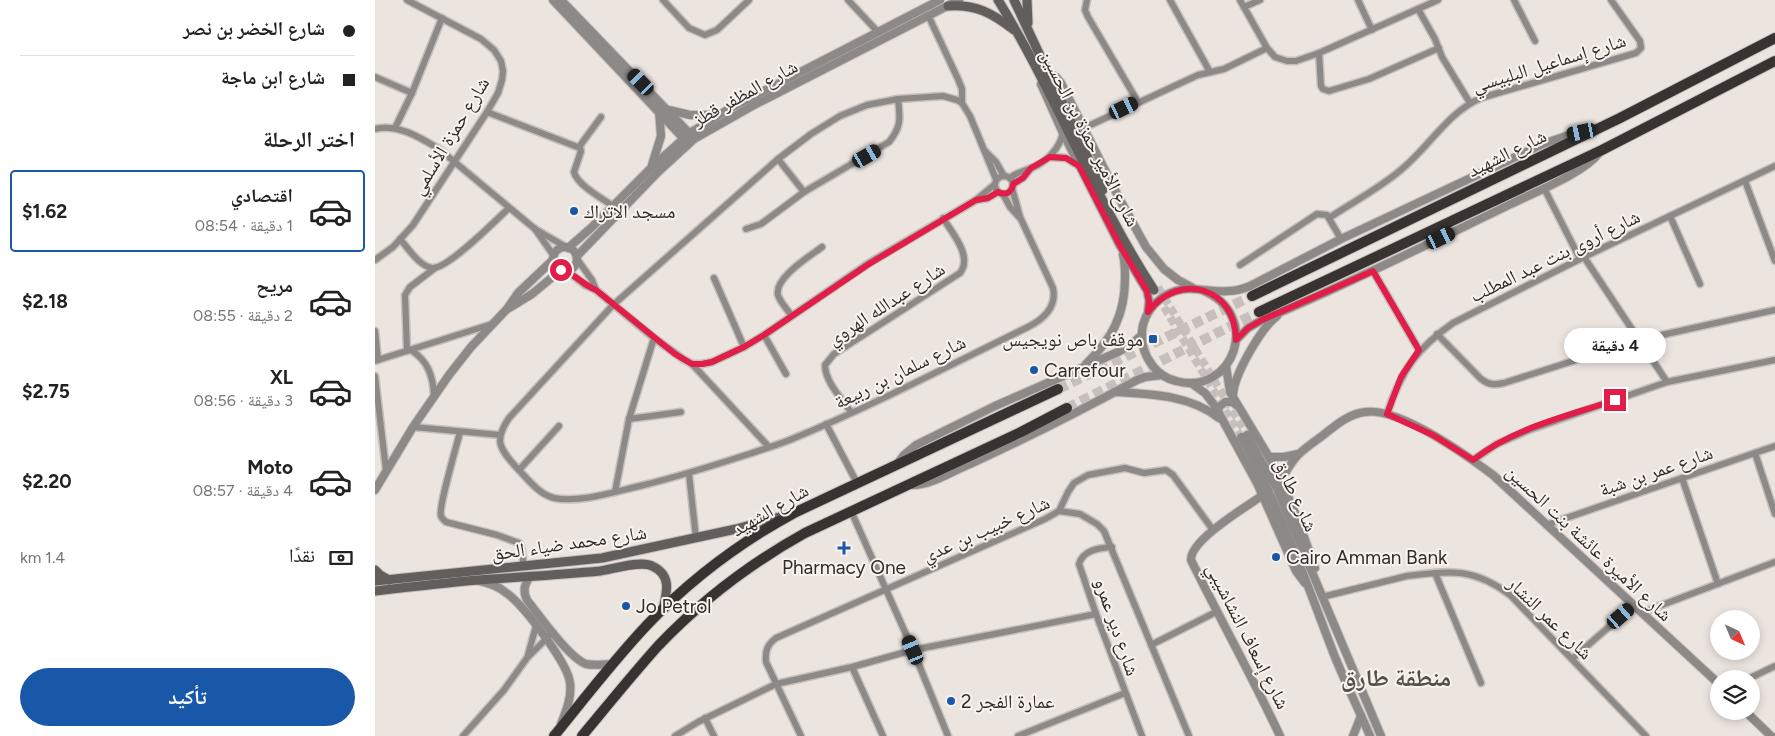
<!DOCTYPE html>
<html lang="ar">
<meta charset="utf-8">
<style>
:root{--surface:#fff;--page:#f2f2f2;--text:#222;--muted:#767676;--line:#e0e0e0;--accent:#1958a8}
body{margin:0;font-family:Figtree,"Noto Naskh Arabic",sans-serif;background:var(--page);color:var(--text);direction:rtl;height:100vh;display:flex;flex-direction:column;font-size:19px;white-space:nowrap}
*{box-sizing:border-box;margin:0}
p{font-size:16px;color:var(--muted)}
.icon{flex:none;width:28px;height:28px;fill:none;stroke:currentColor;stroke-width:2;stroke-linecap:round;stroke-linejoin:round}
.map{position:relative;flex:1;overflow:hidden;direction:ltr}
.panel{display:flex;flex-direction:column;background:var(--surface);width:375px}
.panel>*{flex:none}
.hud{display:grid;align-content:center;height:110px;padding:0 20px;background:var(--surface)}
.needle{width:32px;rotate:136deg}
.fabs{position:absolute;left:1335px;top:610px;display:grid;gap:10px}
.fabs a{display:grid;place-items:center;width:50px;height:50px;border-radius:50%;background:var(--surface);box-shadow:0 2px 8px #0003;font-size:25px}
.end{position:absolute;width:22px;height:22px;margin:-11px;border:6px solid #e11d48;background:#fff;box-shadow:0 0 0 2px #fff}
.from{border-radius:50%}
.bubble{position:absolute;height:35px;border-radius:18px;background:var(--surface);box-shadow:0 2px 8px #0003;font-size:16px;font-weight:700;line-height:35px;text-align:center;direction:rtl}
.car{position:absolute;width:15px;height:30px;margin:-15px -8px;border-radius:6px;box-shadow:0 0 4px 1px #0007;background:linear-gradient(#222 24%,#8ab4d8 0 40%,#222 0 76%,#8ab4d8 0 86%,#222 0)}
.hud b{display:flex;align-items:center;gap:18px;height:48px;font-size:19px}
.hud b+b{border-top:1px solid var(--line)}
.hud i{width:12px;height:12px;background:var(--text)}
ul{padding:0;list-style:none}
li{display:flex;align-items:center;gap:15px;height:82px;margin:0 10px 8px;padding:0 10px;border:2px solid transparent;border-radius:5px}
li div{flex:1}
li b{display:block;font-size:19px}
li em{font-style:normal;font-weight:700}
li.selected{border-color:var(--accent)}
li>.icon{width:45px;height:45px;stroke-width:1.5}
h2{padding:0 20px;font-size:22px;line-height:60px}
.pay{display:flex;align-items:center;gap:12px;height:55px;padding:0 20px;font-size:19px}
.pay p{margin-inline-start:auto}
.primary-button{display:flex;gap:10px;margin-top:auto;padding:10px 20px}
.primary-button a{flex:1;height:58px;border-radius:30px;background:var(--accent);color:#fff;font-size:20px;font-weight:700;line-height:58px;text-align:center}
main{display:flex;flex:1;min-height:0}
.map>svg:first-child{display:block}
</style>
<main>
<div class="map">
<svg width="1400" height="736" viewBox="0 0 1400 736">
<rect width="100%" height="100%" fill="#ece4df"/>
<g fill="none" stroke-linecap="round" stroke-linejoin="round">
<g stroke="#c6bfbb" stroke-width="8" stroke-dasharray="8 4" stroke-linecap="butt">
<path d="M783,287L872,435"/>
<path d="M789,307L866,437"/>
</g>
<g stroke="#c6bfbb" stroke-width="10" stroke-dasharray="10 5" stroke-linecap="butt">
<path d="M683,389L877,296"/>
<path d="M692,408L884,312"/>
</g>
<defs>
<g id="minor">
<path d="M288,0L314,28L330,35L342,30L374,0"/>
<path d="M473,0L503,32"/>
<path d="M712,0L710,10L713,17L763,102"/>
<path d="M795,0L835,72"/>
<path d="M865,0L892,48L900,57L912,61H921L944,53L1063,0"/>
<path d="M983,0L997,30"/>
<path d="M1139,0L1160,41"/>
<path d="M869,7L885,0"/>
<path d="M1043,9L1060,39L1067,57L1095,103"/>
<path d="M553,15L583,79L587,89V103"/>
<path d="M944,53L946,86L948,89L954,91L994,79L1064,48"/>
<path d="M0,77L37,93"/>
<path d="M112,112L205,148L206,151L199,172C202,185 228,199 238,206"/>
<path d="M20,128L37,93L67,18"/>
<path d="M709,128L823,75L849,69L892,48"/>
<path d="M0,129C22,123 46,138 64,149L160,229L191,247"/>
<path d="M204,147L226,117"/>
<path d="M610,151L621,162L629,176"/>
<path d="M675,157L691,158L704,166"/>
<path d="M403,159L429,192"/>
<circle cx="629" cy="185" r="9"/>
<path d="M635,178C642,172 649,171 657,168C672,161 684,149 688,133"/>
<path d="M621,179L595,116L587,103L582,100L568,96L523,99L492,105L465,116L436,134L403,159L238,305L134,418C119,440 124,448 141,467C152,478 163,494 179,498C204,503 239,492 265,486C302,477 337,466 374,454C388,449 403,445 417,439C497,406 575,365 653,327C669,319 682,307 678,288L645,217L637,188"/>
<path d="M1370,181L1400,261"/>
<path d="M638,184L648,178L656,168"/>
<path d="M1169,188L1205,259"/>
<path d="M628,194L635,207L644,217"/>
<path d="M601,200L613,198L623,192"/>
<path d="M1295,216L1325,284"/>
<path d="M954,218C978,202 1005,188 1027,169C1054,147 1073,112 1106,98L1261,53L1266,48L1265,41L1236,0"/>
<path d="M160,229L179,256"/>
<path d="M371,229L386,224L429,192L514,142C527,126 525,118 523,99"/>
<path d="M25,239C33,248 44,266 57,268C72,270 122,219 134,208"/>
<path d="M1209,257L1292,382"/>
<path d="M202,259L217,280L221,290"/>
<path d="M0,260L18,247L38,225L112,112L123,93L127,80L128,71L126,61L119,50L106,39L32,0"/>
<path d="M865,265L942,214L952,215L966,239"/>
<path d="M191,270L210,285L221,290L279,338L308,359L317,364H327L337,362L369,347L389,335L494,263L601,200L619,185"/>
<path d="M998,271L1044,350"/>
<path d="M339,278L369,347"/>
<path d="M416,315C412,309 405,302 403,295C399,278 435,256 447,247"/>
<path d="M0,331L3,360"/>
<path d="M1062,334L1106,379C1114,385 1119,385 1129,383L1264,340L1400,310"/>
<path d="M389,335L411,374"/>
<path d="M36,350C53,361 58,376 59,395"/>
<path d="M32,351L30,295L35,287L60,268"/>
<path d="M0,361L117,324"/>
<path d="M317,364L394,447"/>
<path d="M0,376L11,470"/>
<path d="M476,412C467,399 450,382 450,365L459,354L585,273C598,256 577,233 568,218"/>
<path d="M1012,414C1026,371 1041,349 1078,323L1209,257L1400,166"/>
<path d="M254,419L306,412"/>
<path d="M451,424L482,483"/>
<path d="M38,427L125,435"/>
<path d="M85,432C82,445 63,508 66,516C67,519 69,520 71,522L122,535L144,543L146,546L149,567"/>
<path d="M1380,453L1400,514"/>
<path d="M1098,460L1122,444L1154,430L1292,382L1400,360"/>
<path d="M144,470L184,426"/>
<path d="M314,474L321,538"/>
<path d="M1307,478L1343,584"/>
<path d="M240,492L254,419L279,338"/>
<path d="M476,511L538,650L573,736"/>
<path d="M684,511L693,492L699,483L713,475L750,468L769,473L791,470L798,475L838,530"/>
<path d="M1171,525L1400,446"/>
<path d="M737,547C724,548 708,550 704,564L721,614L767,736"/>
<path d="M1060,573L1106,683"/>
<path d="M947,597L1032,576C1075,570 1101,568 1136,596L1271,736"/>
<path d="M1266,613L1400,562"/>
<path d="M776,645L841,612"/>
<path d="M153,655L161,626"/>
<path d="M1197,659L1258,606"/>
<path d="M477,667L508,736"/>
<path d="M1373,679L1400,666"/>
<path d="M330,718L339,736"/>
<path d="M88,736L129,690L152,658L178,632"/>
<path d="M300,736L323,722L401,684L477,667L538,650L721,614"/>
<path d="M426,736L391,662C390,651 392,645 401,638L670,519L684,511L705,514L722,524L729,531L814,736"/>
<path d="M643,736L750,693"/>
</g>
<g id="tertiary">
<path d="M178,0L310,140"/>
<path d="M186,0L316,135"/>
<path d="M674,73L681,77L686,83L744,198L771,247L789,269L803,280L818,288"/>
<path d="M666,84L688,133L744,244L772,291L774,301L773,311"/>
<path d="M294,110L315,115H341"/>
<path d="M277,165L286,136L284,111"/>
<circle cx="190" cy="259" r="12"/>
<path d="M193,248L216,228L277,167L315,133L354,109L565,0"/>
<path d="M202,256L283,172L319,139L379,105L584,0"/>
<path d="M827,290C889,315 858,397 801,381C792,379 783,373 777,365C768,353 765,339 768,325C774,302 796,287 819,289C831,290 842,292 853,291C861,291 868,289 875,286L966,239L1168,144L1197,134L1214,131"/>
<path d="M134,308L157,294L186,270"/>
<path d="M861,340L873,328L887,320C971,285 1053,244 1136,204C1160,192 1209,173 1224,153"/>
<path d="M711,364C737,339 750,315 750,278C750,271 750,262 748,255"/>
<path d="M851,366L855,392L894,457L906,480L923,520L940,568"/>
<path d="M816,383L830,393L840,406L882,483L921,571L930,583"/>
<path d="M739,392C776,394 815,395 844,418"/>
<path d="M858,396C858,376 886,328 902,316"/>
<path d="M843,412L844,407L850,402H858L861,405"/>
<path d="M872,435L902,489L1006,736"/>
<path d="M866,437C905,506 930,579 958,652C969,680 983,708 995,736"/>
<path d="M894,457H909L923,454"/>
<path d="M523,463L529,455L541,445L620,406L743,352L754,346L767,335"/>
<path d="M906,480C911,472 916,462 923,455C930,448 939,442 947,436C960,426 973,414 990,412C1024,407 1091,455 1118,475L1344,684"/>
<path d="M538,485C557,485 577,471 595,464C652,438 707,410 762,380L770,377L787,375"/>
<path d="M0,490L38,427L74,375L96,347L132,309L143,293L179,259"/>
<path d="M888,495C871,507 815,540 816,560C845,619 877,676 905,736"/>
<path d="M154,578C149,586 148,591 152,600C164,615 194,658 211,664C220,666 229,664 238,664"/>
<path d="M105,581C114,583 123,586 130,592C147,603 193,663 195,683C197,697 191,711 186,724"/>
<path d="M1370,711L1396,736"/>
<path d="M978,736L986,716"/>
</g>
<g id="secondary">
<path d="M623,0C681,94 719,198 779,290"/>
<path d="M639,0L728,190"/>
<path d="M652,0L653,23"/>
<path d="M573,6C601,4 617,13 639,30"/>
<path d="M0,570L5,575L14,580"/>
<path d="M0,581L227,558L361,529L412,515"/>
<path d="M0,591C34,587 68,583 103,580C143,577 184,575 225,571C238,569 266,560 277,566C297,575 292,592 288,609"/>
</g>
<g id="trunk">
<path d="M877,296L1245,118L1400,38"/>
<path d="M884,312L1227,150L1400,61"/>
<path d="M179,736C209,699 239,660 272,625C314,581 366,542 419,513L683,389"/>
<path d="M207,736C232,706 257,675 283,646C326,601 376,563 430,533L646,432L692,408"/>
</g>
</defs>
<use href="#minor" stroke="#c6bfbb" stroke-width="9"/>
<use href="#tertiary" stroke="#c6bfbb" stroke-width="10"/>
<use href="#secondary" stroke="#c6bfbb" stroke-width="11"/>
<use href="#trunk" stroke="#c6bfbb" stroke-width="12"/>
<use href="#minor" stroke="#8c8987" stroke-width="6"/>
<use href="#tertiary" stroke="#8c8987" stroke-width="8"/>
<use href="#secondary" stroke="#625e5b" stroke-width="9"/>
<use href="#trunk" stroke="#383330" stroke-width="10"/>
</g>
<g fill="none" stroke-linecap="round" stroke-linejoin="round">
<path stroke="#e11d48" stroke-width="6" d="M186,270C197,272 209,285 221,290L300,354L317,364H327L337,362L369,347L389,335L494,264L601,200L613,198L623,192C631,196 637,192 638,184L648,178L656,168L675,157L691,158L704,166L744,244L772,291L774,301L773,312C804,271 861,287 861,340L873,328L887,320L998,271L1044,350L1026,377L1012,414L1058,435L1098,460C1138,428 1193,416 1240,400"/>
</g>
<g fill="#1958a8" stroke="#faf2ed" stroke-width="2">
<circle cx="199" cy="211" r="5"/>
<rect x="773" y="334" width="10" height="10" rx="2.5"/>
<circle cx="659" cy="370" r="5"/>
<path d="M466.5 540.5h5v5h5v5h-5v5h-5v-5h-5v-5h5z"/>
<circle cx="901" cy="557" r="5"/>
<circle cx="251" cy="606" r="5"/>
<circle cx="576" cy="701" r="5"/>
</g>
<g text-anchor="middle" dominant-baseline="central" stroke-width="4" stroke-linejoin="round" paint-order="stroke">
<g font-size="19" fill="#2e2b29" stroke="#faf2ed">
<text transform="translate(1174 63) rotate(-17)">شارع إسماعيل البلبيسي</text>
<text transform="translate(370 93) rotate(-29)">شارع المظفر قطز</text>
<text transform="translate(75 136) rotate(-59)">شارع حمزة الأسلمي</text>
<text transform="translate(715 138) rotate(63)">شارع الأمير حمزة بن الحسين</text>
<text transform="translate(1132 153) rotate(-26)">شارع الشهيد</text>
<text transform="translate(1180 256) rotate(-26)">شارع أروى بنت عبد المطلب</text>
<text transform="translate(511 304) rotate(-33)">شارع عبدالله الهروي</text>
<text transform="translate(525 372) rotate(-26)">شارع سلمان بن ربيعة</text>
<text transform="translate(1281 471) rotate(-19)">شارع عمر بن شبة</text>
<text transform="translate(921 495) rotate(65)">شارع طارق</text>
<text transform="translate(395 510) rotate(-30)">شارع الشهيد</text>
<text transform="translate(611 529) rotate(-24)">شارع خبيب بن عدي</text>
<text transform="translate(194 543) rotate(-8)">شارع محمد ضياء الحق</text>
<text transform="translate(1214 543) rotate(43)">شارع الأميرة عائشة بنت الحسين</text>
<text transform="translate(1175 618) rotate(44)">شارع عمر النشار</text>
<text transform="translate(742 627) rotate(71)">شارع دير عمرو</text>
<text transform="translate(873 636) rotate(63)">شارع إسعاف النشاشيبي</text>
</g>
<g font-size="19" fill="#2e2b29" stroke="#faf2ed" text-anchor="start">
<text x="209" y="211">مسجد الاتراك</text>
<text x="768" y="339" text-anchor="end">موقف باص نويجيس</text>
<text x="669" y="370">Carrefour</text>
<text x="911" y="557">Cairo Amman Bank</text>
<text x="469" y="567" text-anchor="middle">Pharmacy One</text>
<text x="261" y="606">Jo Petrol</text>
<text x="586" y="701">عمارة الفجر 2</text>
</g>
<g font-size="24" font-weight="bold" fill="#56504b" stroke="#faf2ed">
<text x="1021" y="677">منطقة طارق</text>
</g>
</g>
</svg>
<div class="fabs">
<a><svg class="needle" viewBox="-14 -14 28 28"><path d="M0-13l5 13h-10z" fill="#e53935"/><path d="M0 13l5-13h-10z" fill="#767676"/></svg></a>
<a><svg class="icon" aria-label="layers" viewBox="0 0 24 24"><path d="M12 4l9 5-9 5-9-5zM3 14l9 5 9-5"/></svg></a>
</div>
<i class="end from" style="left:186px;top:270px"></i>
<i class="end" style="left:1240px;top:400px"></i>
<div class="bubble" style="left:1189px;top:328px;width:102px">4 دقيقة</div>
<i class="car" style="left:266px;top:82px;rotate:316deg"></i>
<i class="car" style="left:749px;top:108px;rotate:64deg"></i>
<i class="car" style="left:1207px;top:132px;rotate:258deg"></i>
<i class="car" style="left:492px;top:156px;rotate:60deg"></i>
<i class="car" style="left:1066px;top:238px;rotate:64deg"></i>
<i class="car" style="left:1246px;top:616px;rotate:49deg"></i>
<i class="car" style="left:538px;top:650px;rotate:337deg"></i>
</div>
<section class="panel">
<div class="hud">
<b><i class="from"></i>شارع الخضر بن نصر</b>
<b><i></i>شارع ابن ماجة</b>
</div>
<h2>اختر الرحلة</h2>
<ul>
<li class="selected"><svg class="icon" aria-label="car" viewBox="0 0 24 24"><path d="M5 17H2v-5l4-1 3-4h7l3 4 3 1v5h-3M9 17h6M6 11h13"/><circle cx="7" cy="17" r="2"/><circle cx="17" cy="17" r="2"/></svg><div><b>اقتصادي</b><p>1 دقيقة · 08:54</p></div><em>$1.62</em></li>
<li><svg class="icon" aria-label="car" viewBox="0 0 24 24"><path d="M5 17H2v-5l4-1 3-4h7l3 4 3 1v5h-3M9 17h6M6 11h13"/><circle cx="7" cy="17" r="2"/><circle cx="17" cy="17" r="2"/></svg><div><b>مريح</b><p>2 دقيقة · 08:55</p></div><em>$2.18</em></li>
<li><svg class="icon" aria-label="car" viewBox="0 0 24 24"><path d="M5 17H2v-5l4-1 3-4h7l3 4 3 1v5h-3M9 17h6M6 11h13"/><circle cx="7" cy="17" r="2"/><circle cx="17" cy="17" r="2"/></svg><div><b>XL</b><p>3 دقيقة · 08:56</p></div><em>$2.75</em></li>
<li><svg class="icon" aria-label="car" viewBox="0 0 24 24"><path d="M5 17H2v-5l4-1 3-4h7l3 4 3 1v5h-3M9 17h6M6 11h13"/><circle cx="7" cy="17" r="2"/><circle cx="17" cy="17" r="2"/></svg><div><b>Moto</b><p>4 دقيقة · 08:57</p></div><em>$2.20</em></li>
</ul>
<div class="pay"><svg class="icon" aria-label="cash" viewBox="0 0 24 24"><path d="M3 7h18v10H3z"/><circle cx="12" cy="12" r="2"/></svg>نقدًا<p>1.4 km</p></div>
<div class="primary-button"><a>تأكيد</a></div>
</section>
</main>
